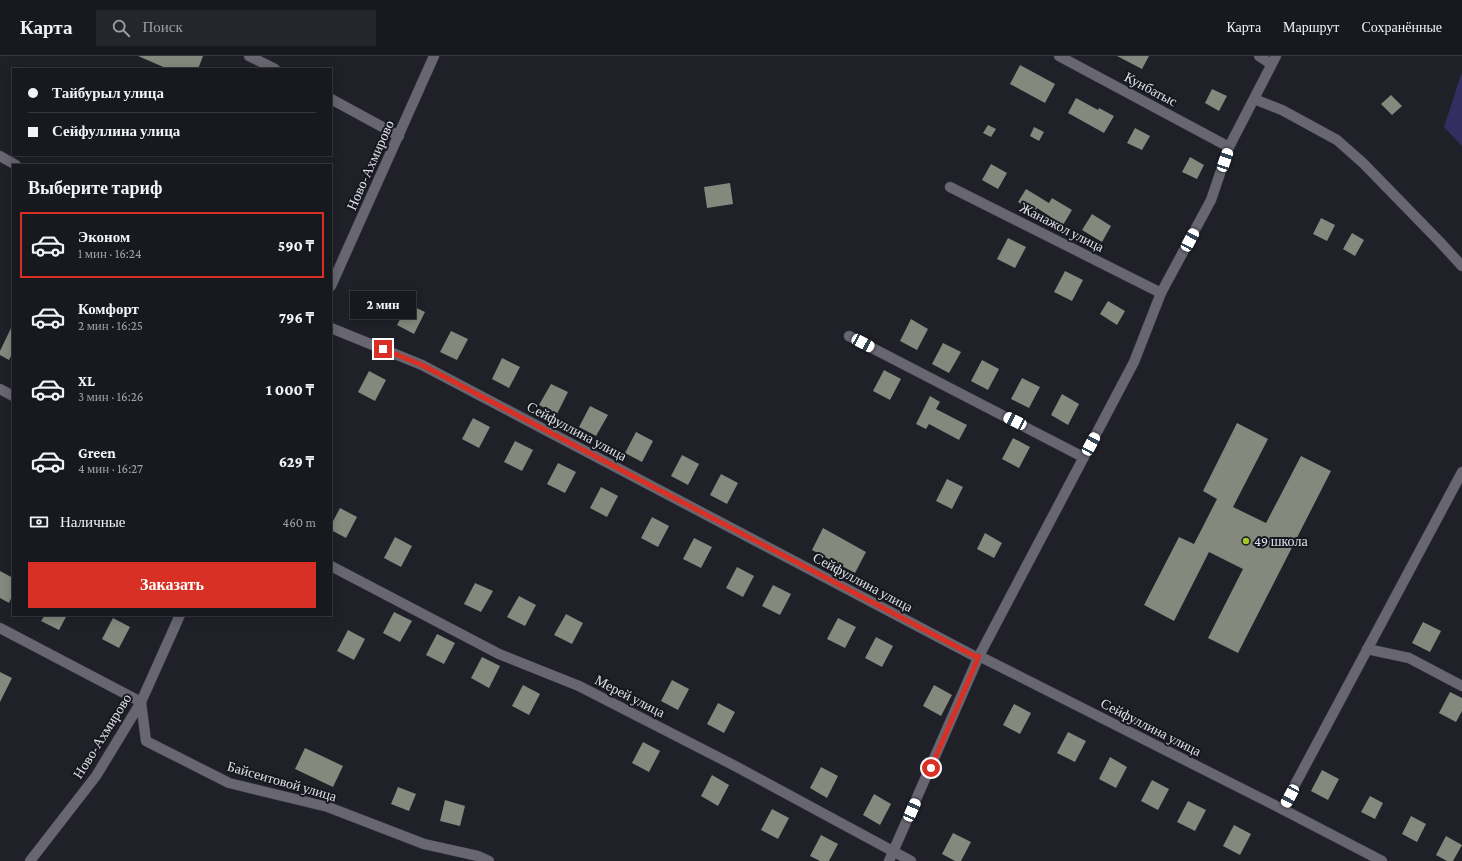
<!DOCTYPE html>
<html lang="ru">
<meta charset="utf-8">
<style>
:root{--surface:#18181f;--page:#25252c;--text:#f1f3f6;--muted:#9fa0a4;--line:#36373d;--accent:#d93025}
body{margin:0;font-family:"Crimson Pro",serif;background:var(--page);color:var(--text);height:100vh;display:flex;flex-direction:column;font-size:15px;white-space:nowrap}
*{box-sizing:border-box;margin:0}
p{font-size:13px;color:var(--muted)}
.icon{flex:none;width:22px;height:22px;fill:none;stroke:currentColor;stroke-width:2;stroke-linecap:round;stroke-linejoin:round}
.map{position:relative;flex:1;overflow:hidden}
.side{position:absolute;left:12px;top:108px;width:320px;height:452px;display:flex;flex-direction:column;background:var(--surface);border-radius:0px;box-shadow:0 2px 10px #0003,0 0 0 1px var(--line)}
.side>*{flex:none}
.hud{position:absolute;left:12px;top:12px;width:320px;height:88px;border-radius:0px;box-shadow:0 2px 10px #0003,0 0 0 1px var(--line);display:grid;align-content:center;height:88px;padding:0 16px;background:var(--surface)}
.end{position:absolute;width:18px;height:18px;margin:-9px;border:5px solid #d93025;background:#fff;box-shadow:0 0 0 2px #fff}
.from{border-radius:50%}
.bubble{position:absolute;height:28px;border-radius:0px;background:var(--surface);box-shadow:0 2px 10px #0003,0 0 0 1px var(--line);font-size:13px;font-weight:800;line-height:28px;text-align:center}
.car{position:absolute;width:12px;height:24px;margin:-12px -6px;border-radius:5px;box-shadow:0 0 3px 1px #0007;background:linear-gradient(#fff 24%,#345 0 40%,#fff 0 76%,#345 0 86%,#fff 0)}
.hud b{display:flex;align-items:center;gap:14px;height:38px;font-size:15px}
.hud b+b{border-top:1px solid var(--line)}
.hud i{width:10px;height:10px;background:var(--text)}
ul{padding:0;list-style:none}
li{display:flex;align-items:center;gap:12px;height:66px;margin:0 8px 6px;padding:0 8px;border:2px solid transparent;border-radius:0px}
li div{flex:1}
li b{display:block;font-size:15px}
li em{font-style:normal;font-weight:800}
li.current{border-color:var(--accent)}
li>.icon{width:36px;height:36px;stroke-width:1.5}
h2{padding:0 16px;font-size:18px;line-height:48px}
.pay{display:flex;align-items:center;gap:10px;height:44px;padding:0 16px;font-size:15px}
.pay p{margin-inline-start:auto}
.cta{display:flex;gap:8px;margin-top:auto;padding:8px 16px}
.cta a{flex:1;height:46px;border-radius:0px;background:var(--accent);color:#fff;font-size:16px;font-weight:800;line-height:46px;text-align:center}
header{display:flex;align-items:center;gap:24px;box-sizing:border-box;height:56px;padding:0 20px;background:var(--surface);border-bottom:1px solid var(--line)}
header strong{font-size:19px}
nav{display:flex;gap:22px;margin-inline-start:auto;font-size:14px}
.search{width:280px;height:36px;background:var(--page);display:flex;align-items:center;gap:10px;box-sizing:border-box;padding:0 14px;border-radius:0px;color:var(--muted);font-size:15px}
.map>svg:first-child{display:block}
</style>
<header>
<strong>Карта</strong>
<div class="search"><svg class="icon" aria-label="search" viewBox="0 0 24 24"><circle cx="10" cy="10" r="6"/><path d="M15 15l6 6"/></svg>Поиск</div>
<nav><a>Карта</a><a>Маршрут</a><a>Сохранённые</a></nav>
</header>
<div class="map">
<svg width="1462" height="805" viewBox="0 0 1462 805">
<rect width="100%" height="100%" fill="#202029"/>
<path fill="#342d61" d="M1462,16V90L1444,71Z"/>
<g fill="#84887d">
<path d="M138,0H203L198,13H168Z"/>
<path d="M1117,0H1149L1142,13Z"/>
<path d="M1020,9L1055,28L1045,47L1010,28Z"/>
<path d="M1212,33L1227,40L1219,55L1205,47Z"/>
<path d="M1391,39L1402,50L1392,59L1381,48Z"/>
<path d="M1076,42L1098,54L1099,52L1114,60L1104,77L1068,57Z"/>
<path d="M988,69L996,73L991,81L983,77Z"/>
<path d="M1034,71L1044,76L1039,85L1030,80Z"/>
<path d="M1135,72L1150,80L1142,94L1127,87Z"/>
<path d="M1190,101L1204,109L1197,123L1182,116Z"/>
<path d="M991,108L1007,117L998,133L982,124Z"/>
<path d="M730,127L733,148L707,152L704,131Z"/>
<path d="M1026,133L1049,147L1052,142L1072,154L1063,169L1037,152L1035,156L1018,146Z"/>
<path d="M1092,158L1111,170L1102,186L1082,174Z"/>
<path d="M1321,162L1335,169L1327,185L1313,178Z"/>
<path d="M1352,177L1364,184L1355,200L1343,193Z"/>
<path d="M1008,182L1026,191L1015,212L997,203Z"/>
<path d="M1065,215L1083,224L1072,245L1054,236Z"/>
<path d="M1108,245L1125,255L1117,269L1100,258Z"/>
<path d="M408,248L425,256L414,278L397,269Z"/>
<path d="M911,263L928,273L917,294L900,285Z"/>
<path d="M13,268V296L9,304L0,299V295Z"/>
<path d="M451,275L468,283L457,304L440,296Z"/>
<path d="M943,287L961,296L949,317L932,308Z"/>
<path d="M502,302L520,311L509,332L492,323Z"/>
<path d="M982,304L999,313L988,334L971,325Z"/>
<path d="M884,314L901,323L890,344L873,335Z"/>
<path d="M369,315L386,324L375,345L358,336Z"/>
<path d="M1022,322L1040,331L1029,352L1011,343Z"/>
<path d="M551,328L568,336L557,358L539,349Z"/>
<path d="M1062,338L1079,348L1068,369L1051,359Z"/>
<path d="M930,340L940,346L936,353L967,369L959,384L929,368L926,373L916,368Z"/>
<path d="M590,350L608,359L596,380L579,371Z"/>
<path d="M473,362L490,371L479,392L462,383Z"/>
<path d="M1237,367L1268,383L1233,451L1266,467L1301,400L1331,415L1238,597L1208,582L1243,513L1209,496L1174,565L1144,549L1179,481L1194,488L1217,443L1203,435Z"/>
<path d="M636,376L653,385L642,406L625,397Z"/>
<path d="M1013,382L1030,391L1019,412L1002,403Z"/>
<path d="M515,385L533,394L522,415L504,406Z"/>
<path d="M682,399L699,408L688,429L671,420Z"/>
<path d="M558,407L576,416L565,437L547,428Z"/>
<path d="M721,418L738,427L727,448L710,439Z"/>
<path d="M947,423L963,431L952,453L936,445Z"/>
<path d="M601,431L618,440L607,461L590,452Z"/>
<path d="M340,452L357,461L346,482L331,474V469Z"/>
<path d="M652,461L669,470L658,491L641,482Z"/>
<path d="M823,472L866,496L855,517L812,494Z"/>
<path d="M985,477L1002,487L994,502L977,493Z"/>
<path d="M395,481L412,490L401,511L384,502Z"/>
<path d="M694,482L712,491L701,512L683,503Z"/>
<path d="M737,511L754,520L743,541L726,532Z"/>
<path d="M0,515L13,522V538L9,547L0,542Z"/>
<path d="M475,527L493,535L481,556L464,548Z"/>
<path d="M773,529L791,538L780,559L762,550Z"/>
<path d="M519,540L536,549L525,570L507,561Z"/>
<path d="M394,556L412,565L400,586L383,577Z"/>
<path d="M566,558L583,567L572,588L554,579Z"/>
<path d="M45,559H67L59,574L41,565Z"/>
<path d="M113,562L130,571L119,592L102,583Z"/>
<path d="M838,562L856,571L845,592L827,583Z"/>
<path d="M1423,566L1441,575L1430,596L1412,587Z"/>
<path d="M348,574L365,583L354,604L337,595Z"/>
<path d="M437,578L455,587L444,608L426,599Z"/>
<path d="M876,581L893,590L882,611L865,602Z"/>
<path d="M482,601L500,610L489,632L471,622Z"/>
<path d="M0,616L12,622L0,646Z"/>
<path d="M672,624L689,633L678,654L661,645Z"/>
<path d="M523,629L540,638L529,659L512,650Z"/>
<path d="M934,629L952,639L941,660L923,650Z"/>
<path d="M1450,636L1462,642V655L1456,666L1439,657Z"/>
<path d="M718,647L735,656L724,677L707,668Z"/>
<path d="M1014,648L1031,657L1020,678L1003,669Z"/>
<path d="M1068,676L1086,685L1075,706L1057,697Z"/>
<path d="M643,686L660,695L649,716L632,707Z"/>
<path d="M305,692L343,710L333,731L295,713Z"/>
<path d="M1110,701L1127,711L1116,732L1099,723Z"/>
<path d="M821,711L838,720L827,742L810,732Z"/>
<path d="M1322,714L1339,723L1328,744L1311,735Z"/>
<path d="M712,719L729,729L718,750L701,740Z"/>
<path d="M1152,724L1169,733L1158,754L1141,745Z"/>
<path d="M398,731L416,738L409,755L391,748Z"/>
<path d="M874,738L891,748L880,769L863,759Z"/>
<path d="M1370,740L1383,747L1375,763L1361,756Z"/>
<path d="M445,744L465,750L460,770L440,765Z"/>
<path d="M1188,745L1206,754L1195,775L1177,766Z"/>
<path d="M772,753L789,762L778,783L761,774Z"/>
<path d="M1411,760L1426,768L1417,786L1402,778Z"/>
<path d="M1234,769L1251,778L1240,799L1223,790Z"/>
<path d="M953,777L971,786L961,805H955L942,798Z"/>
<path d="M821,779L838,788L829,805H820L810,800Z"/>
<path d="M1446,780L1462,789L1453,805H1447L1436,799Z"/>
</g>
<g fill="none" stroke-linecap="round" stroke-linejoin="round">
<defs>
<g id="minor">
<path d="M249,0L275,13"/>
<path d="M1059,0L1229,91"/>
<path d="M1259,0L1271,8"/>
<path d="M331,43L399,80"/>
<path d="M1254,43L1282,54L1337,84L1363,107L1439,185L1462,210"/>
<path d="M0,100L16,109"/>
<path d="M950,131L1161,237"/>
<path d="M331,230L434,0"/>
<path d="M331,272L422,309L978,602L979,600L1282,753L1382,805"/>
<path d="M849,280L1083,401"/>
<path d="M0,333L13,340"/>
<path d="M331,510L499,598L579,630L737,711L911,805"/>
<path d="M0,572L141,646L146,685L229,727L328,751L424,788L478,800L489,805"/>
<path d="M1367,593L1409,602L1462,630"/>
<path d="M1282,753L1462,416"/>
<path d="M30,805L96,720L141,646L180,559"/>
<path d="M889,805L979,600L1134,306L1161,237L1211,144L1229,91L1276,0"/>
</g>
</defs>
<use href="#minor" stroke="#3d3d45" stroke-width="11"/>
<use href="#minor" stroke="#676671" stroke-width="10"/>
</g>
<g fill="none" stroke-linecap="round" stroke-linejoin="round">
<path stroke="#d93025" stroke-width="5" d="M383,293L422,309L978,602L979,600L931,712"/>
</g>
<circle fill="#a1c92a" stroke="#171720" stroke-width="1.5" cx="1246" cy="485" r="4"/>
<g text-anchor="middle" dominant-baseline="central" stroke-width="4" stroke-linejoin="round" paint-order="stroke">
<g font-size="14" fill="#e0e0e7" stroke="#171720">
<text transform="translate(1151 33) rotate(28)">Кунбатыс</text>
<text transform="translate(370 109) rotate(-66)">Ново-Ахмирово</text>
<text transform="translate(1062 171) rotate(27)">Жанажол улица</text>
<text transform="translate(577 375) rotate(28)">Сейфуллина улица</text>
<text transform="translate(863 526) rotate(28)">Сейфуллина улица</text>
<text transform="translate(630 640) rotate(27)">Мерей улица</text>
<text transform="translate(1151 671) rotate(27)">Сейфуллина улица</text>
<text transform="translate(102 680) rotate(-58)">Ново-Ахмирово</text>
<text transform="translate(282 725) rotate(16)">Байсеитовой улица</text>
</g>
<g font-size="14" fill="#e0e0e7" stroke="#171720" text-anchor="start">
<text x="1254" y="485">49 школа</text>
</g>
</g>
</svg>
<i class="end from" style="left:931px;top:712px"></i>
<i class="end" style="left:383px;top:293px"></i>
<div class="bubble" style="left:350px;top:235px;width:66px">2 мин</div>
<i class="car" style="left:1225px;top:104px;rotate:19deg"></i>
<i class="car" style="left:1190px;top:184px;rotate:28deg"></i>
<i class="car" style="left:863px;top:287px;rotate:118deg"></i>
<i class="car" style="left:1015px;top:365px;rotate:297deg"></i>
<i class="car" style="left:1091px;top:388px;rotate:28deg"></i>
<i class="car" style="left:1290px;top:740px;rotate:208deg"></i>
<i class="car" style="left:912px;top:754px;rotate:24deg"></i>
<div class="hud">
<b><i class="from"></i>Тайбурыл улица</b>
<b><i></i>Сейфуллина улица</b>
</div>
<section class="side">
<h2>Выберите тариф</h2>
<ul>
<li class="current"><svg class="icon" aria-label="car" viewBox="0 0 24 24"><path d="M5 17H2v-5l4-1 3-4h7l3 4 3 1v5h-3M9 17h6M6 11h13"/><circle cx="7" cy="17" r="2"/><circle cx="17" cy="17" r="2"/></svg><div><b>Эконом</b><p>1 мин · 16:24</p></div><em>590 ₸</em></li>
<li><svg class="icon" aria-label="car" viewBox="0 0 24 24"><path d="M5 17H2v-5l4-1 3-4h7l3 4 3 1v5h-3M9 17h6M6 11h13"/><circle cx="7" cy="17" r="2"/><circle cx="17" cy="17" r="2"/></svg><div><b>Комфорт</b><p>2 мин · 16:25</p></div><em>796 ₸</em></li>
<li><svg class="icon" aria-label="car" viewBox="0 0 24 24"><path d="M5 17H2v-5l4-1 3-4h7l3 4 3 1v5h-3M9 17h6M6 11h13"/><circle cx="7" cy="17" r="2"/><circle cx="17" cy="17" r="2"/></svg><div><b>XL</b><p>3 мин · 16:26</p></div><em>1 000 ₸</em></li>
<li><svg class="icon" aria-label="car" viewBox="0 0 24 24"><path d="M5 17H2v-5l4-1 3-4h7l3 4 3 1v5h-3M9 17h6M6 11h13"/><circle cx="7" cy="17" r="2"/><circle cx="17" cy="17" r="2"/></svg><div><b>Green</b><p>4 мин · 16:27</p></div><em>629 ₸</em></li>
</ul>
<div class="pay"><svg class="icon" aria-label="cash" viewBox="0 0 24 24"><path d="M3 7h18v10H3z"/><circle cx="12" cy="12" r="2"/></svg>Наличные<p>460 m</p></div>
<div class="cta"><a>Заказать</a></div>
</section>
</div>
